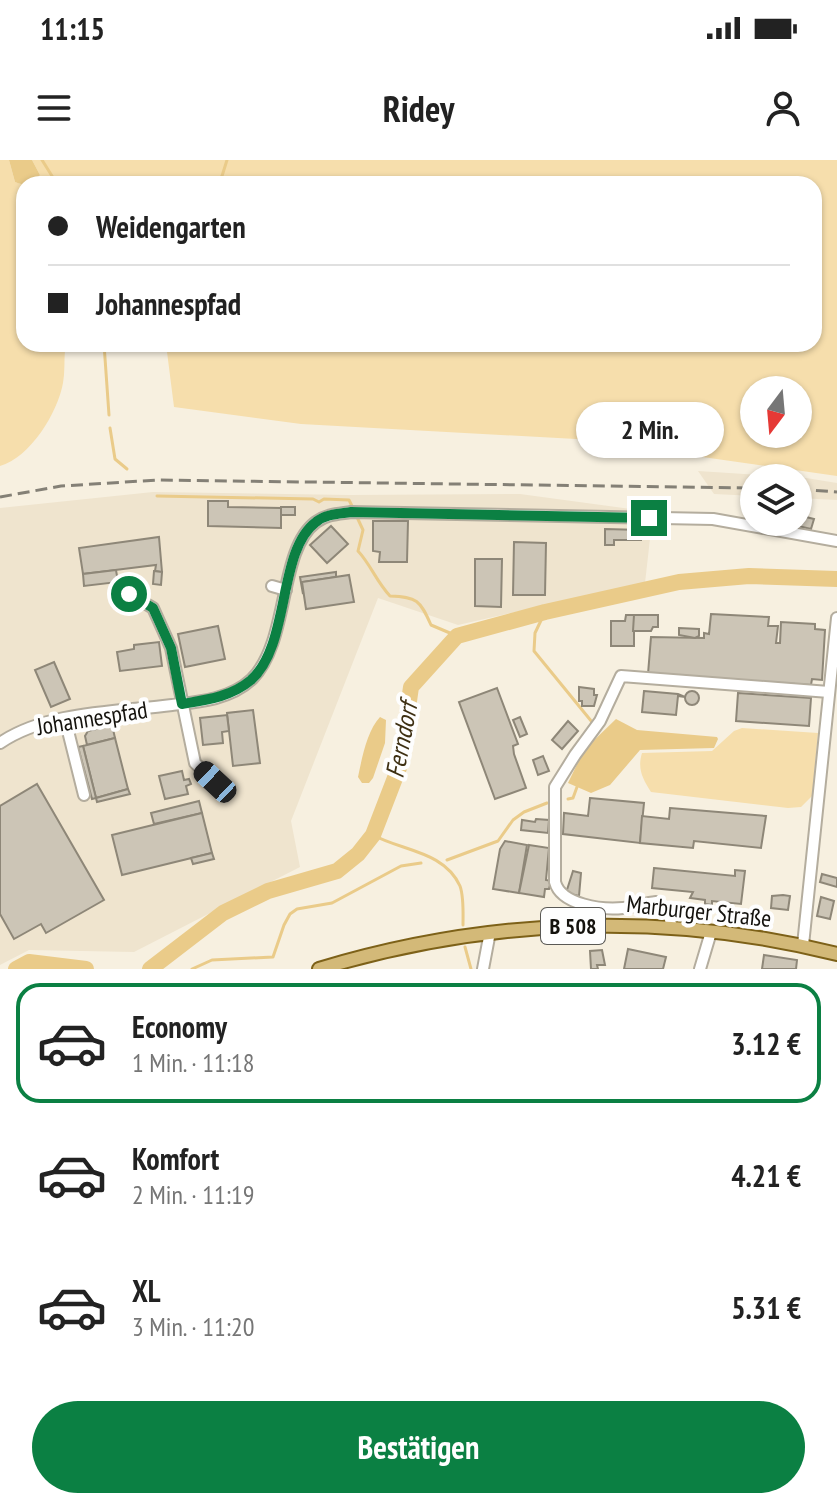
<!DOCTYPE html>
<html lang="de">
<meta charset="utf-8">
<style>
:root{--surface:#fff;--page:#f2f2f2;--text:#222;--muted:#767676;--line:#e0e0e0;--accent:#0b8043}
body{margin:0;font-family:"PT Sans Narrow",sans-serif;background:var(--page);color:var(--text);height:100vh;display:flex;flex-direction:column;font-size:30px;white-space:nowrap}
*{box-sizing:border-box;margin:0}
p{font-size:26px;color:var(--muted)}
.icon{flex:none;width:44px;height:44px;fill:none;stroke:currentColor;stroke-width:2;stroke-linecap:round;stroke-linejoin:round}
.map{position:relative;height:809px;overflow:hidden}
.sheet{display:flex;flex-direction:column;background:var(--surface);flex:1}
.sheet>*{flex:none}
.hud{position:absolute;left:16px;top:16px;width:806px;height:176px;border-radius:24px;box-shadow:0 2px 6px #0004;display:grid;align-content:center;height:176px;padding:0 32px;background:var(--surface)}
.needle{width:52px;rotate:196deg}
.fabs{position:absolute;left:740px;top:216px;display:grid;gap:16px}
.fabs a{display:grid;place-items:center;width:72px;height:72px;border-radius:50%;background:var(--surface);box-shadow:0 2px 6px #0004;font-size:40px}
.end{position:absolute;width:36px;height:36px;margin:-18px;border:10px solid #0b8043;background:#fff;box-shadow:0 0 0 4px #fff}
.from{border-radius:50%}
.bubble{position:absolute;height:56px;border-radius:28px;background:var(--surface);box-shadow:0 2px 6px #0004;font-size:26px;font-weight:700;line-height:56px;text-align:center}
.car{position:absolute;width:24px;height:48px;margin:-24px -12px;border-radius:10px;box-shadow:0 0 6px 2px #0007;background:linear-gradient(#222 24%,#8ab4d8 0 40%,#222 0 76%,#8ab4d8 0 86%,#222 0)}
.hud b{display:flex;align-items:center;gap:28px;height:76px;font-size:30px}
.hud b+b{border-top:2px solid var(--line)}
.hud i{width:20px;height:20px;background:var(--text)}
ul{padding:14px 0 0;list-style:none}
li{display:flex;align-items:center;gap:24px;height:120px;margin:0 16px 12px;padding:0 16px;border:4px solid transparent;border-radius:24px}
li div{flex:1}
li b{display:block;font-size:30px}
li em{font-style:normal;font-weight:700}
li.on{border-color:var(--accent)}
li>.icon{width:72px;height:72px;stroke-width:1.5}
.action{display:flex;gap:16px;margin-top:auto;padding:16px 32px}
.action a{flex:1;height:92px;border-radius:48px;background:var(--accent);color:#fff;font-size:32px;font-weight:700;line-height:92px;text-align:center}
.status{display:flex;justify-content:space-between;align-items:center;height:56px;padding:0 40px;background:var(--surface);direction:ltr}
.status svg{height:22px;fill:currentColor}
header{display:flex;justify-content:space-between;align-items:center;height:104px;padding:0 32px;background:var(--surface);font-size:36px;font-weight:700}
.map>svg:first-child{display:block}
</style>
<div class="status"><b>11:15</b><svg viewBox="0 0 49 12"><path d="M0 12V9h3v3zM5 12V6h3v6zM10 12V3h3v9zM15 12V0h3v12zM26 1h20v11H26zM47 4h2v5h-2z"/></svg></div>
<header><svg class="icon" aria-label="menu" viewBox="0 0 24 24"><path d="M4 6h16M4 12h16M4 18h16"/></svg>Ridey<svg class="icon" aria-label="person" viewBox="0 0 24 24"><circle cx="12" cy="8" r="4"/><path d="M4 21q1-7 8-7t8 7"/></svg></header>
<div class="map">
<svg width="837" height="809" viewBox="0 0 837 809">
<rect width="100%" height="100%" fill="#f7f0e0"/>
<g fill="#efe4ce">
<path d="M698,311L806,318L837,323V340L798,338V318H754V336L714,334Z"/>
<path d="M153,332L350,335L520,334L653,352L645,423L458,465L378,438L291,661L300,707L134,792L29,790L0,805V348Z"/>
</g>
<g fill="#f6deac" fill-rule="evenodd">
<path d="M0,0H9L15,22L24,25V184H85L65,190C64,201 65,212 63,223C58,252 30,298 0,306Z"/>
<path d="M32,0H837V316L576,279L301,264L174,247L166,184H814V24H30L40,15ZM754,230H798V274H754Z"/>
<path d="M742,568L818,573L812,636L801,647L788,648L651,632C643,619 637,609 642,593L712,591L734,571Z"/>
</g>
<g fill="#eacb89">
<path d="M9,0H32L40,15C33,24 26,27 15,22Z"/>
<path d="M380,557L386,560L385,583L373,618L369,623H362L358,617C362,598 367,571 380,557Z"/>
<path d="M616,559L637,570L717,577L718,579L714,588L640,590L610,625L591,633L568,623L584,590Z"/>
</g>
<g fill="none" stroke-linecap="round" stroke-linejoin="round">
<g stroke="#eacb89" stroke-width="3">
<path d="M42,0L57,24"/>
<path d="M215,24L222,16L227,0"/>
<path d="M104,184L109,255"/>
<path d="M110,268L115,299L127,309"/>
<path d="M157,336L313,339L319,342L324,339L349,340L353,348"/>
<path d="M356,355L363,370L358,391C371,405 376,421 390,436C417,437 420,440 431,465L457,476"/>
<path d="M545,452L535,473L534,491L592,562"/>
<path d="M568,639L573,638L577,627"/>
<path d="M373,675C402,691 444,691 460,726C464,737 463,753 463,765"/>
<path d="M447,700L498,681L513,660L524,652L547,643"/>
<path d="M465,787L471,809"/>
<path d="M192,809L212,800L273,797L284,765L290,754L297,749L332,743L401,706L421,703"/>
</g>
<g stroke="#eacb89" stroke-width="16">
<path d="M16,809L29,802L86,809"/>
<path d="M150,809L223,753L268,731L337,711L358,694L373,675L400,605L411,527L457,476L545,452L679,422L749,416L837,419"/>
</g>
</g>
<g fill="#ccc5b6" stroke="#8e8778" stroke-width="2">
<path d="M208,341H228V347L281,348V368L208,366Z"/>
<rect x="281" y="347" width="14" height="8"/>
<path d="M798,355L814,359L811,369L794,365L795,362H798Z"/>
<path d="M373,361H408L407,402H379L380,392L373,391Z"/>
<path d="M331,366L348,384L327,403L310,385Z"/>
<path d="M605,369L641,370V380H614V385H605Z"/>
<path d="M159,377L162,412L155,411L156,405L83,414L79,388Z"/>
<path d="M514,382L546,383L545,435H513Z"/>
<path d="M475,399H502L501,447L475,446Z"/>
<path d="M116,410L118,422L84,426L83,414Z"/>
<path d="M154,411L162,412L161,425L153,424Z"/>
<path d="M336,412V417L302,422L303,434L300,417Z"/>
<path d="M349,415L354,442L306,449L302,422Z"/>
<path d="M711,454L769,457L768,466H778L776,483H780L781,462L815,464V469L825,470L822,520L812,519L811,525L648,514L651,477L704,478V473L709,474Z"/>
<path d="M626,455H634V486H611V461H625Z"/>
<path d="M634,455H658V467H653L651,471H633Z"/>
<path d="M218,466L225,499L185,507L178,474Z"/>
<path d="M679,468L699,469V476L695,478L679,475Z"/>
<path d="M159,482L162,506L120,511L117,492L134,489V485Z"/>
<path d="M54,502L70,539L51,547L35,510Z"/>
<path d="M579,527L594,529V535H597L594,546H582V541H579Z"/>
<path d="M497,528L518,584L513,586L514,594L526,628L495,639L459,542Z"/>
<circle cx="692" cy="538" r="7"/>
<path d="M644,531L678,534L685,537L678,536L676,555L642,552Z"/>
<path d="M738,533L811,538L809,566L736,561Z"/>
<path d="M253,550L260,603L233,606L227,553Z"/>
<path d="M227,555L229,571L222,572L223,583L203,585L200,558Z"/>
<path d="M520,557L527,574L520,577L513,560Z"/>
<path d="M568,561L578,571L562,589L552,580Z"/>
<path d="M112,565L115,578L87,585L85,576L88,571Z"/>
<path d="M115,578L128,629L96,638L83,586Z"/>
<path d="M83,586L96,638L92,639L78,587Z"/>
<path d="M543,596L549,611L538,615L533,600Z"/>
<path d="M182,611L184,620L189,619L191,624L186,626L188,634L165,639L159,616Z"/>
<path d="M37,624L104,740L46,773L41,764L14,779L0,754V646Z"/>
<path d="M128,629L130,634L97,642L96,638Z"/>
<path d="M590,638L644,643L640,683L563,674L564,653L588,656Z"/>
<path d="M199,641L202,653L154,664L151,653Z"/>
<path d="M670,648L766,656L761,688L694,681L693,688L640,683L642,656L669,659Z"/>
<path d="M202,653L212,693L122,715L112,675Z"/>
<path d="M536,659L549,660L548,673L521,670L522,660L535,662Z"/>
<path d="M505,681L527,685L519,733L493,729L500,689Z"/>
<path d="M529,685L549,688L546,720L551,721L549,729H545L544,737L519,733Z"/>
<path d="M212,693L214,699L193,704L191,698Z"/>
<path d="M654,708L735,716V710L745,711L741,744L712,741V745L705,744V740L690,738L693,732L652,728Z"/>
<path d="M573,711L581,713L579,736L566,733Z"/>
<path d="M822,714L837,718V727L820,722Z"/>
<path d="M783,735L790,736L788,750L771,748L772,736Z"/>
<path d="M821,737L834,741L830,759L817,756Z"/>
<path d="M628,789L666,797L663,809H624Z"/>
<path d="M602,790L605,805H597L598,809H591L590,791Z"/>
<path d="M764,795L797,800L796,809H762Z"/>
</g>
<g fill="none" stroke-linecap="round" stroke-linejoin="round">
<defs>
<g id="minor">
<path d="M272,426L286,430"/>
<path d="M129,434L153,448L171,488L195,603L215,622"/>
<path d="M65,559L84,635"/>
<path d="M0,583C47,551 117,552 172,545C200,542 231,539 252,519C290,481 278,390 316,362C327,354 338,354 351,352L713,359L837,381"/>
<path d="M672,768L668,751L656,742C645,743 634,747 623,748C602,750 561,745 555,722V627L575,595L600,561L621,516L829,532"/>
<path d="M803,785L837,458"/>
<path d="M483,809L490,772"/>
<path d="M700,809L711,772"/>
</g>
<path id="major" d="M319,809C487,758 666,751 837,794"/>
</defs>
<use href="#minor" stroke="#b4ad9e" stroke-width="14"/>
<use href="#major" stroke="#7d6118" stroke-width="16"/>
<use href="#minor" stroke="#fff" stroke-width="10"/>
<use href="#major" stroke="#d3b978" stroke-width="12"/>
<g stroke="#848076" stroke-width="3" stroke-dasharray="12 6" stroke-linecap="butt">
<path d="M798,329L837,332"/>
<path d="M0,337L61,326L159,320L754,328"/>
</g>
</g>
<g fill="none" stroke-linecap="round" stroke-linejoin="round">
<path stroke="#0b8043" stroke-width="10" d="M129,434L153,448L171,488L182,544C206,540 231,537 251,520C291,484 277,391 316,362C326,354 338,354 351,352L649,358"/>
</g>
<g text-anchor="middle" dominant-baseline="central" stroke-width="8" stroke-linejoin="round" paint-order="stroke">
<rect fill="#fefefe" stroke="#5a5955" stroke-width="2" x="541" y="748" width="64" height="36" rx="6"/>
<g font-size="22" font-weight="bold" fill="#14120d">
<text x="573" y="766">B 508</text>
</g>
<g font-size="24" fill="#14120d" stroke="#fefefe">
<text transform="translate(92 558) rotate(-9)">Johannespfad</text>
<text transform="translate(699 751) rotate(6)">Marburger Straße</text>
</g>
<g font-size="26" font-style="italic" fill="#3e3013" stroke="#fefefe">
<text transform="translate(401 580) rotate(-79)">Ferndorf</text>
</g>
</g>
</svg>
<div class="fabs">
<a><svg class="needle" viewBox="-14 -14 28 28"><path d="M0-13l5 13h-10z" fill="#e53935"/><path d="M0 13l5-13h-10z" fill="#767676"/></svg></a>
<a><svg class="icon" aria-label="layers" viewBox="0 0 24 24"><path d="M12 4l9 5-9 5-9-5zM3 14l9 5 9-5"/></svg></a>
</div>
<i class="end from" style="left:129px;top:434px"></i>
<i class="end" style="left:649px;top:358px"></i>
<div class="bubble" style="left:576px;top:242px;width:148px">2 Min.</div>
<i class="car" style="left:215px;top:622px;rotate:313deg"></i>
<div class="hud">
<b><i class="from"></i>Weidengarten</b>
<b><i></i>Johannespfad</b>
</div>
</div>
<section class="sheet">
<ul>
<li class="on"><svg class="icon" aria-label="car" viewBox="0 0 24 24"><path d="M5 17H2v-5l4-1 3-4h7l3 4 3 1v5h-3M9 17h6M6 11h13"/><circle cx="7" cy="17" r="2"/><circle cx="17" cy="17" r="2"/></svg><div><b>Economy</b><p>1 Min. · 11:18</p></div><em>3.12 €</em></li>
<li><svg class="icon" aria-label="car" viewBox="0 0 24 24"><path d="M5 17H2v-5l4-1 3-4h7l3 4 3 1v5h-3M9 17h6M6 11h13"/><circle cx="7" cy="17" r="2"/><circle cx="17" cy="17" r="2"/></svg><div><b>Komfort</b><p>2 Min. · 11:19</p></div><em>4.21 €</em></li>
<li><svg class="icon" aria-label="car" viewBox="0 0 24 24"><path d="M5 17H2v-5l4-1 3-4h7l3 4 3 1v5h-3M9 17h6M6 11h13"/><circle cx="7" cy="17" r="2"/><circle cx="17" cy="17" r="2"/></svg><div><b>XL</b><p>3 Min. · 11:20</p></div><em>5.31 €</em></li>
</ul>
<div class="action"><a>Bestätigen</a></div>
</section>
